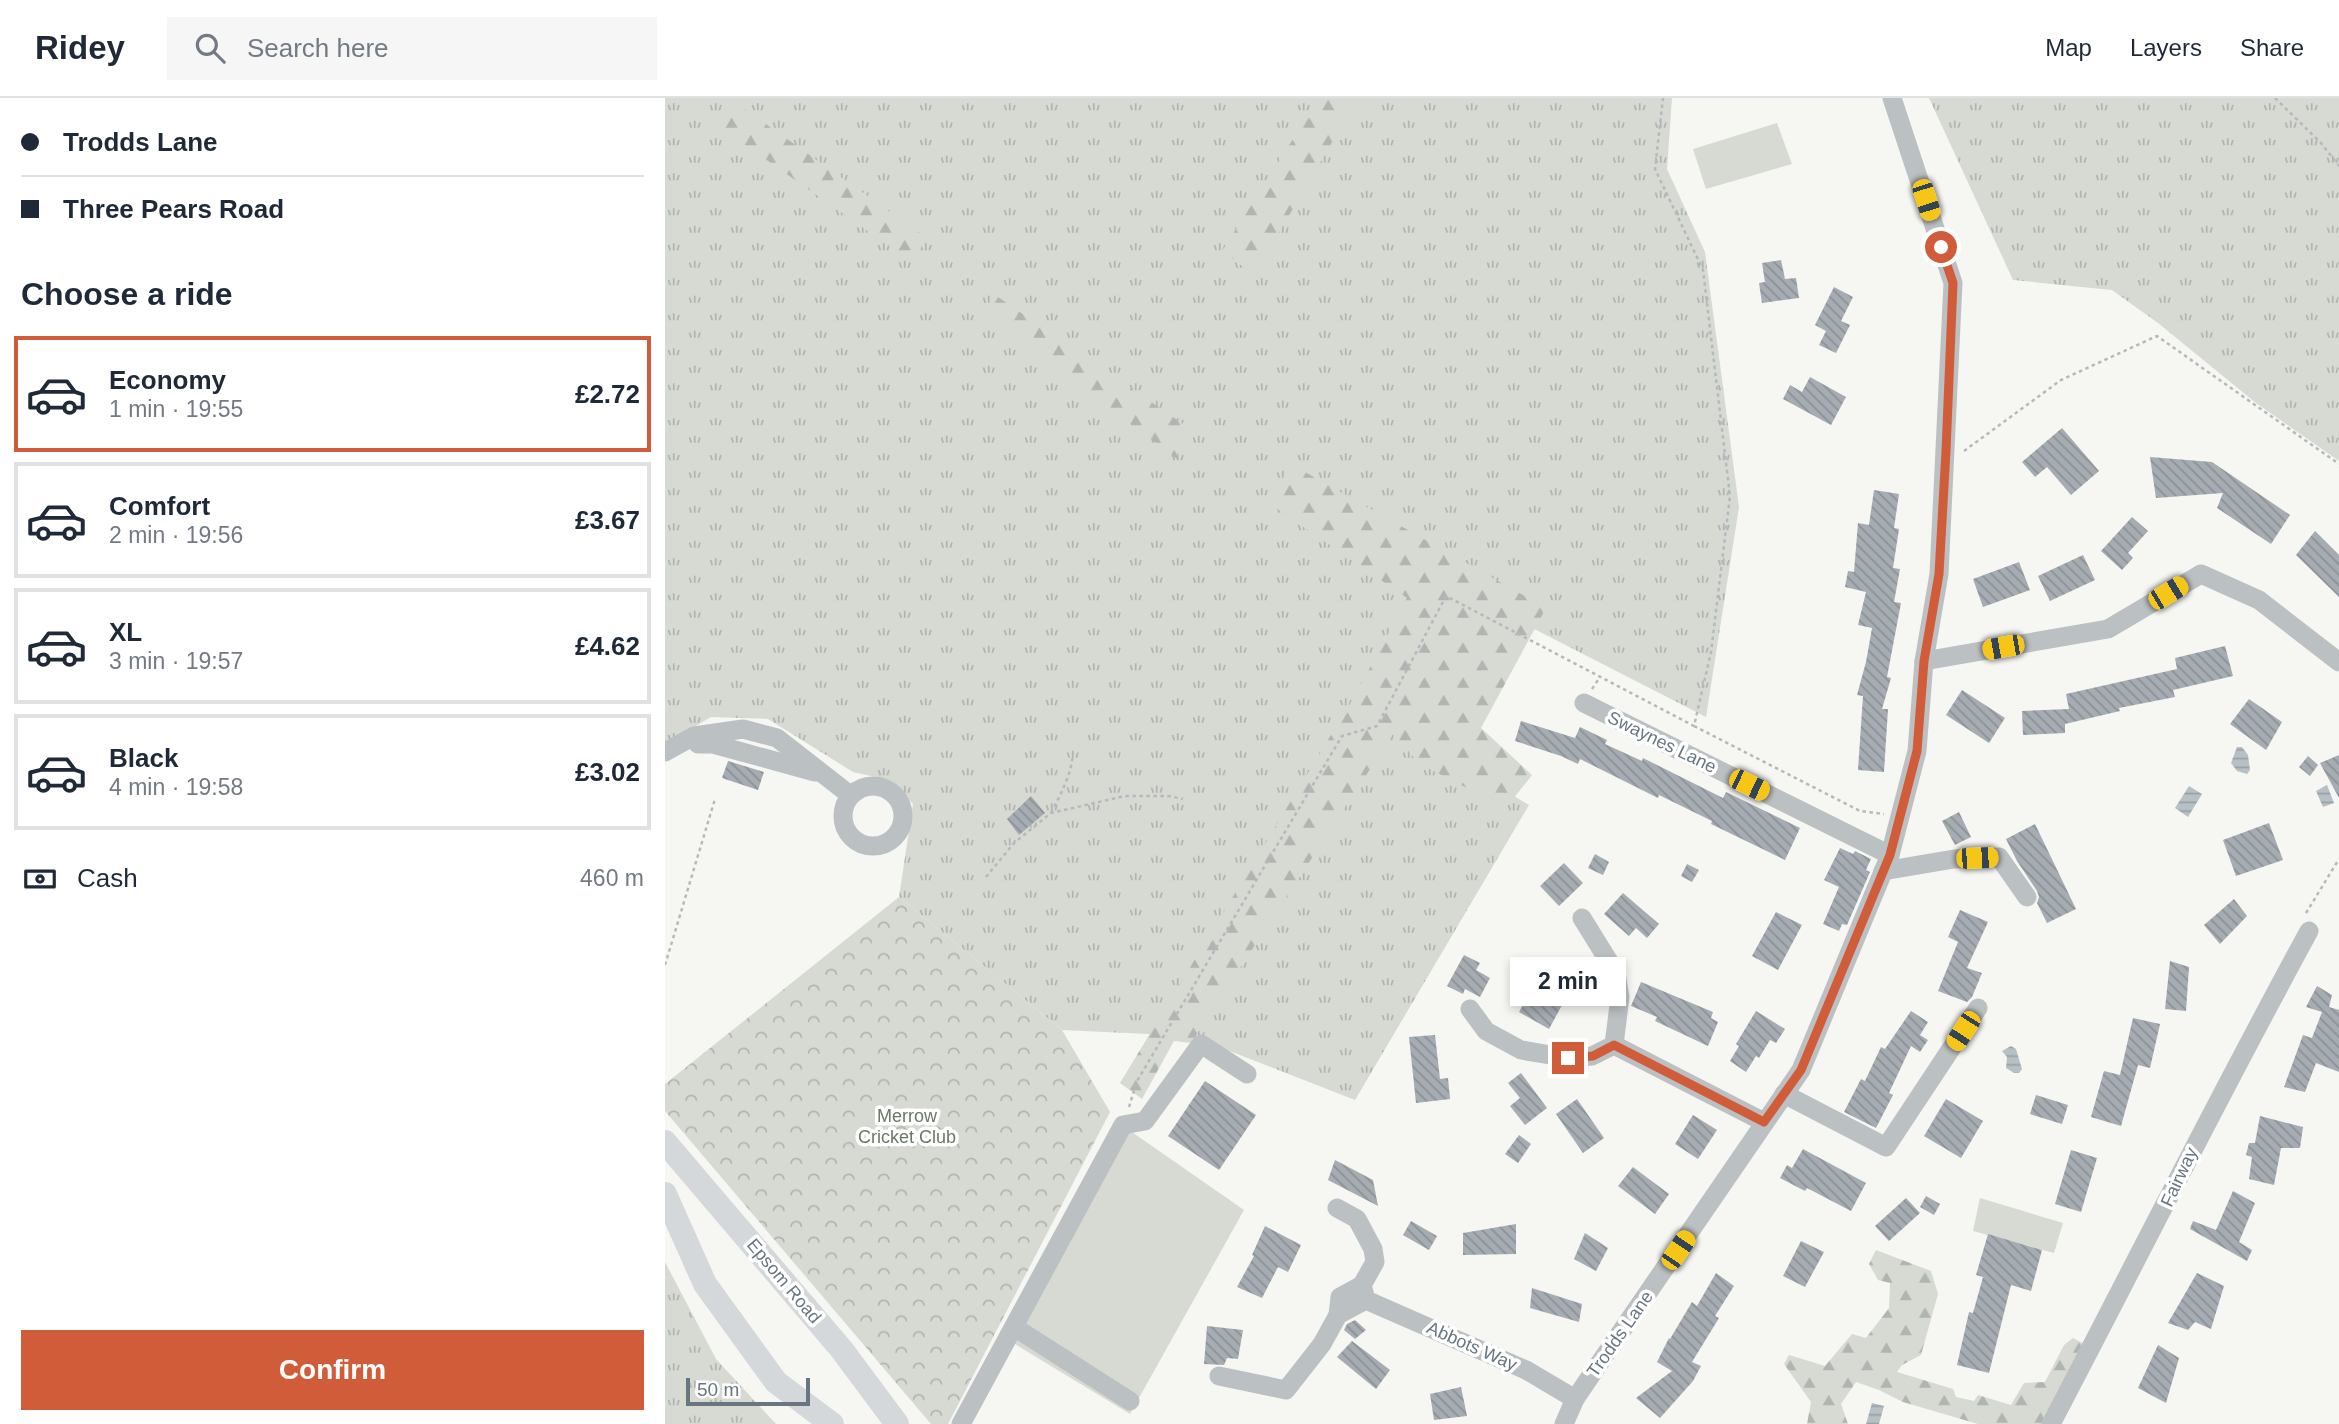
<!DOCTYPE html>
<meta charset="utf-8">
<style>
:root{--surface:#fff;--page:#f6f6f7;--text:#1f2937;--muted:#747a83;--line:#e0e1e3;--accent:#d15c39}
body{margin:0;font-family:Arial,sans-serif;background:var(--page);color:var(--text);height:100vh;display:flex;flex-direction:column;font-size:26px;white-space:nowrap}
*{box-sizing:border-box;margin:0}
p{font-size:23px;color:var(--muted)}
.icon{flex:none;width:38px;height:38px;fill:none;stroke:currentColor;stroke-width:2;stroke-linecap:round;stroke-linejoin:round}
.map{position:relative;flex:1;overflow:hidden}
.details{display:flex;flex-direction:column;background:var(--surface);width:665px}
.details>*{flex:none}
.guide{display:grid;align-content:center;height:154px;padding:0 21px;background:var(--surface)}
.scale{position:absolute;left:21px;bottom:18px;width:124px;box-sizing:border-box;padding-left:7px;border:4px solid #687681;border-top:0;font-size:19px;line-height:24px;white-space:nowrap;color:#687681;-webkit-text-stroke:5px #fff;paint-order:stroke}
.end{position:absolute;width:32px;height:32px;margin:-16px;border:9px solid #d15c39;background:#fff;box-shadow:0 0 0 4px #fff}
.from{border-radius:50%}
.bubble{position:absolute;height:49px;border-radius:0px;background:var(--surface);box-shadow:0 4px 10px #0003;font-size:23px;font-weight:700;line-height:49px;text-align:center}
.car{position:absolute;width:21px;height:42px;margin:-21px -10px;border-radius:9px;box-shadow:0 0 5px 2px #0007;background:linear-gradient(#f5c518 24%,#345 0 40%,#f5c518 0 76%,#345 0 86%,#f5c518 0)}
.guide b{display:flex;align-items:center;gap:24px;height:66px;font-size:26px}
.guide b+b{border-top:2px solid var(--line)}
.guide i{width:18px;height:18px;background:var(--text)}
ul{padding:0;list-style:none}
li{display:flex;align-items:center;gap:21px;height:116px;margin:0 14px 10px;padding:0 7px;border:4px solid var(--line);border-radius:0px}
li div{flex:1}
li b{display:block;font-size:26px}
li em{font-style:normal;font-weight:700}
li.current{border-color:var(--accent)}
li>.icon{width:63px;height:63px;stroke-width:1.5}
h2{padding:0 21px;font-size:32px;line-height:84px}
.pay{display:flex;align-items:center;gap:18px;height:77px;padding:0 21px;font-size:26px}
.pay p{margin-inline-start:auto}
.action{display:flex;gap:14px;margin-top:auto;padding:14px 21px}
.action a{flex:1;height:80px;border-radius:0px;background:var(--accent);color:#fff;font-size:28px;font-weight:700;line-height:80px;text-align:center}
header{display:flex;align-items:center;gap:42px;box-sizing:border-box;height:98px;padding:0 35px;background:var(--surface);border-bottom:2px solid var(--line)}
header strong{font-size:33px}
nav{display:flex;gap:38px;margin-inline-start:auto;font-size:24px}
.search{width:490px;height:63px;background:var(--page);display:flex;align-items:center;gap:18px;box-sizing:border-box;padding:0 24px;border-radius:0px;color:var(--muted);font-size:26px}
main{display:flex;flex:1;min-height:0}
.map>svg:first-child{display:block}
</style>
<header>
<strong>Ridey</strong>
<div class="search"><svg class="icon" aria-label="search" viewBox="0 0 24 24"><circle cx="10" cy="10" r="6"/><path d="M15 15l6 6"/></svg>Search here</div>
<nav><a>Map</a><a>Layers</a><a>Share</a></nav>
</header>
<main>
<section class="details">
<div class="guide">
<b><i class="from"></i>Trodds Lane</b>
<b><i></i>Three Pears Road</b>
</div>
<h2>Choose a ride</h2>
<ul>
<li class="current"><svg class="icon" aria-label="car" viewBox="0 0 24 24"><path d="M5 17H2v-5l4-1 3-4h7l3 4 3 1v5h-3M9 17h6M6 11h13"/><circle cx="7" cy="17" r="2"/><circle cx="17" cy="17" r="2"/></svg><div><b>Economy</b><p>1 min · 19:55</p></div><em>£2.72</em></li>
<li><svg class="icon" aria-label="car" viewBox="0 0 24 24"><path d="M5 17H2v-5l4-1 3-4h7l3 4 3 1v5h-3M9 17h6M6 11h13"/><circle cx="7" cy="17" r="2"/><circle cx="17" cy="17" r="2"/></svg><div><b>Comfort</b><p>2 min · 19:56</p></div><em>£3.67</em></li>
<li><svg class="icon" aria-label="car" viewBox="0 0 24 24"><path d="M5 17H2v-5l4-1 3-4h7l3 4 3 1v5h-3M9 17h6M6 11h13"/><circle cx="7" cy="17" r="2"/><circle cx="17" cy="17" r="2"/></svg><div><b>XL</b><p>3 min · 19:57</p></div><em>£4.62</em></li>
<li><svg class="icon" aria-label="car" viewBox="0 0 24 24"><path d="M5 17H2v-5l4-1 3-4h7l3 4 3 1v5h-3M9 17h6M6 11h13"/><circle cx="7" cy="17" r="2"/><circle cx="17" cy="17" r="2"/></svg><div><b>Black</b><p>4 min · 19:58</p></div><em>£3.02</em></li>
</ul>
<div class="pay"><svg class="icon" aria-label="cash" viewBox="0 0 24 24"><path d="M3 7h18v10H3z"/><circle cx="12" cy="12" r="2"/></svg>Cash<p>460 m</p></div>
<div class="action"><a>Confirm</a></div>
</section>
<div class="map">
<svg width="1674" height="1326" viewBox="0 0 1674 1326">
<defs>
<pattern id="grass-tufts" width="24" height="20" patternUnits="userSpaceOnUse" patternTransform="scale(1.75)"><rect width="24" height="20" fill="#d6dad3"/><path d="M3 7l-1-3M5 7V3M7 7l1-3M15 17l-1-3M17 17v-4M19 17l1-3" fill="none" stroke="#b1b5b1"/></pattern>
<pattern id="forest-firs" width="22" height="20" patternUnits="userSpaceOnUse" patternTransform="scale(1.75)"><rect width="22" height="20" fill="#d6dad3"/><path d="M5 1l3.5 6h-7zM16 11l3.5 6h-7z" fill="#b1b5b1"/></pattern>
<pattern id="park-crowns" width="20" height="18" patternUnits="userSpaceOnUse" patternTransform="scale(1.75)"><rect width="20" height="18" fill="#d6dad3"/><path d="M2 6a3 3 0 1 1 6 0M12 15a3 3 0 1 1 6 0" fill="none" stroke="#b1b5b1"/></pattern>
<pattern id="water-rules" width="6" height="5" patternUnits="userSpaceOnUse" patternTransform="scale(1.75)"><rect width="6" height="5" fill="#b7c1c5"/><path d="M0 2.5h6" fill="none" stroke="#99a1a5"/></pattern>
<pattern id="building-back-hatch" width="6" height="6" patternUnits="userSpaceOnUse" patternTransform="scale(1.75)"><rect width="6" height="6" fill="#a6adb2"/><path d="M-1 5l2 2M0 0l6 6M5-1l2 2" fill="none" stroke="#8b9196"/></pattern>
</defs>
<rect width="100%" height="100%" fill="#f6f6f3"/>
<g fill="url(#grass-tufts)">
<path d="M0,0H1007L1002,71L1040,154L1074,409L1041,619L768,479L756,642L864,707L690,1002L526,938L397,932L234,799L248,706L224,682L188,674L103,621L46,619L0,646Z"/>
<path d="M1264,0H1674V363L1591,305L1493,225L1447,192L1348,182Z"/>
<path d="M0,1164L51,1261L111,1326H0Z"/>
</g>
<g fill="url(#forest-firs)">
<path d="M654,0H693L589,177L557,153Z"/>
<path d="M74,7L262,140L247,164L59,32Z"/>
<path d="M330,197L518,326L512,361L318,213Z"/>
<path d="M624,365L881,510L816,630L867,677L841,710L755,666L728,636L526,945L509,943L477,1001L455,985L692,594L742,500L608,408Z"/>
<path d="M1211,1152L1266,1173L1273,1196L1256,1257L1237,1267L1232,1274L1288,1291L1291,1299L1309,1303L1313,1297L1346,1307L1359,1285L1380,1284L1399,1247L1408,1240L1419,1246L1378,1326H1313L1238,1304L1214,1292L1191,1284L1176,1306L1183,1326H1142L1146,1304L1119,1266L1124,1257L1160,1268L1187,1236L1201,1240L1224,1210L1225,1185L1213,1182L1204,1166Z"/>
</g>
<path fill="url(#park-crowns)" d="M234,799L397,932L445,1014L283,1326H266L0,1013V986Z"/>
<g fill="#d6dad3">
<path d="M1112,25L1127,66L1041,91L1028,51Z"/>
<path d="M464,1032L579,1112L465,1316L345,1243Z"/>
<path d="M1315,1100L1398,1125L1389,1155L1308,1133Z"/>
</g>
<g fill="url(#water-rules)">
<path d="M1572,649H1577L1583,657L1585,672L1582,676L1572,673L1566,665Z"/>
<path d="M1662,687L1669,705L1658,709L1651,693Z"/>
<path d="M1524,688L1537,696L1523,719L1510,710Z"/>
<path d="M1346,948L1351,951L1357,971L1354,975H1349L1341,970L1342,959L1337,953Z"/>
<path d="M1207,1305L1219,1308L1214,1326H1201Z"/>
</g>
<g fill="url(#building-back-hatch)">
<path d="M1116,162L1120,181L1131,180L1134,200L1097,205L1094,185L1100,184L1097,165Z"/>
<path d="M1169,189L1188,199L1176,223L1185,227L1171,255L1154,247L1161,233L1150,227Z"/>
<path d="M1145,279L1181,299L1166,327L1118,301L1125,287L1137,294Z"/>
<path d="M1397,330L1434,373L1406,397L1382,369L1370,379L1357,364Z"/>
<path d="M1485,359L1547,364L1625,417L1606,446L1552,410L1558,395L1491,400Z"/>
<path d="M1209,392L1234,396L1229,430L1234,431L1228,470L1235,471L1229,504L1236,505L1222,579L1226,580L1217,611H1223L1219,674L1193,672L1198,598L1192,597L1201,564L1207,530L1193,527L1201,494L1180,489L1183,473L1189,474L1193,425L1204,427Z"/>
<path d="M1467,419L1483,433L1463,455L1468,460L1457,472L1436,453Z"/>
<path d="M1650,433L1674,457V499L1631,457Z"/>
<path d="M1418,457L1430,482L1385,503L1373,478Z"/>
<path d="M1354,464L1365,492L1318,509L1308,481Z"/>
<path d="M1560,548L1568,578L1508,592L1510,599L1454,610L1455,613L1400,626V635L1358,637L1357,613L1404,611L1401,596L1512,571L1510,560Z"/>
<path d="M1297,592L1340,620L1324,645L1281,617Z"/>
<path d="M1584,601L1617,624L1601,652L1565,626Z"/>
<path d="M856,623L910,640L915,629L942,642L940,646L977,663L978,660L1058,700L1061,694L1135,730L1120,762L1046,726L1047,723L994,697L993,700L915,661L913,666L896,658L850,643Z"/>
<path d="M1674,657V700L1655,665Z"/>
<path d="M1643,658L1653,667L1645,678L1634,669Z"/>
<path d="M63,663L99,674L93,692L57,680Z"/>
<path d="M366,698L380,715L354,737L342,721Z"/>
<path d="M1294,714L1306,739L1290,747L1277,723Z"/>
<path d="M1604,725L1618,762L1571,778L1558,742Z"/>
<path d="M1370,726L1411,811L1382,825L1372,805L1374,799L1372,793L1352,763L1341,741Z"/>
<path d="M1175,750L1188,756L1190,753L1206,761L1201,772L1205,774L1182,827L1177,826L1174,833L1158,826L1174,789L1159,782Z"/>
<path d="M930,756L944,764L938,777L923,770Z"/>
<path d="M899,765L918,785L894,808L875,788Z"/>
<path d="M1022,766L1034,772L1027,784L1016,778Z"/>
<path d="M958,795L994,826L982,840L971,830L964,838L939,816Z"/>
<path d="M1569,801L1582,818L1555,846L1539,827Z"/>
<path d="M1295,812L1323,824L1302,870L1317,875L1307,899L1302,904L1273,893L1293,844L1283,839Z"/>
<path d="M1111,814L1137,827L1113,872L1087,858Z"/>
<path d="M799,857L815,865L811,872L825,880L815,899L800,891L798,896L782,888Z"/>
<path d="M1505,863L1524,869L1521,913L1500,911Z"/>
<path d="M873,881L902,898L884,931L854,914Z"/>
<path d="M976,884L1048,914L1046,920L1053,924L1043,948L990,923L992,919L966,908Z"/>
<path d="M1652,888L1667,897L1664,909L1674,912V974L1651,965L1640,994L1619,989L1638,937L1647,940L1657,914L1641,909Z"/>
<path d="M1091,913L1120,931L1111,945L1105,942L1094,960L1091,958L1081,974L1065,963L1074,948L1071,946Z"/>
<path d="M1246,913L1263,924L1255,937L1263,942L1255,954L1246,948L1224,995L1228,997L1211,1030L1179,1014L1196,981L1200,983L1216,949L1220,951Z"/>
<path d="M1468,920L1495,926L1485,970L1473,967L1456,1028L1426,1019L1439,973L1455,977Z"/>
<path d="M770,937L775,981L783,980L785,1001L751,1005L744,939Z"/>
<path d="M856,975L882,1010L860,1027L845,1008L855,1000L843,985Z"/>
<path d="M540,983L591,1017L554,1072L503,1038Z"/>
<path d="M1371,997L1403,1007L1397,1026L1365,1016Z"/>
<path d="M912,1001L939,1040L918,1055L891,1016Z"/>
<path d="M1281,1001L1318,1023L1296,1060L1259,1038Z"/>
<path d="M1028,1017L1052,1032L1033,1061L1010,1046Z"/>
<path d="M1595,1018L1638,1029L1635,1050H1616L1609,1087L1584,1081L1587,1059L1581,1057L1584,1045H1590Z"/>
<path d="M854,1037L866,1046L853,1065L840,1056Z"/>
<path d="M1138,1051L1201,1085L1186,1113L1142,1090L1140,1093L1115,1080L1122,1067L1127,1070Z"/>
<path d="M1406,1052L1432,1060L1416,1114L1390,1106Z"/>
<path d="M670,1062L708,1082L713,1108L663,1082Z"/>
<path d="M968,1069L1004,1096L990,1116L953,1088Z"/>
<path d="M1568,1093L1590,1105L1574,1144L1587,1152L1582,1163L1525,1131L1528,1123L1551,1132Z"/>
<path d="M1261,1098L1275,1106L1269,1117L1255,1109Z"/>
<path d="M1241,1100L1255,1115L1224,1143L1210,1128Z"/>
<path d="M746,1123L772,1138L764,1152L738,1137Z"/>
<path d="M851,1126V1156L798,1157V1135Z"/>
<path d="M600,1128L636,1147L623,1174L613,1169L597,1200L572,1189L589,1158L587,1157Z"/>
<path d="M920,1135L943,1150L931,1173L909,1161Z"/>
<path d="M1323,1136L1377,1152L1366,1193L1346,1187L1324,1275L1292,1267L1304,1214L1308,1215L1318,1179L1311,1177Z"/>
<path d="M1136,1143L1159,1154L1140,1189L1118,1178Z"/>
<path d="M1051,1175L1069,1188L1050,1218L1054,1220L1027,1264L1036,1268L1028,1283L995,1320L971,1300L1007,1273L992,1264L1004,1240L1005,1241L1027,1204L1032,1208Z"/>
<path d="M1532,1175L1559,1188L1546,1231L1530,1224L1523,1232L1503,1225Z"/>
<path d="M867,1190L917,1206L914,1224L865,1210Z"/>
<path d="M690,1222L701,1232L690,1241L679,1232L682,1226Z"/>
<path d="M542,1228L578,1232L573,1261L562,1260L559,1267L539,1266Z"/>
<path d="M687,1243L725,1272L711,1291L672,1259Z"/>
<path d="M1493,1247L1514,1260L1501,1305L1473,1290Z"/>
<path d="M796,1289L802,1318L769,1322L765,1296Z"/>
</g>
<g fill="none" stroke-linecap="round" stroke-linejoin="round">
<g stroke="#b6b9bc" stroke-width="2.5" stroke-dasharray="3.5 3.5" stroke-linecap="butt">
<path d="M1610,0L1656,45L1674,68"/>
<path d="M1299,353L1396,282L1492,238L1674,366"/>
<path d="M927,591L935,579"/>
<path d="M1029,628L1195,713L1219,716"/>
<path d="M386,715C396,696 406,677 408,656"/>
<path d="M321,779L349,745L386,715L460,698H504L518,701"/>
<path d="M1641,815L1674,761"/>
<path d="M0,867L50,701"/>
<path d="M464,1009L472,983L677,638L712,628L781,498L1029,628L1046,554L1065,398L1038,172L990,71L998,0"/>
</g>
<g stroke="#bbc0c3" stroke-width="19">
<path d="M1259,563L1443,531L1536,476L1594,502L1674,564"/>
<path d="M919,605L1225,757"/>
<path d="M33,646H48L150,674"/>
<path d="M0,654L29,638L78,631L112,640L185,697"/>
<circle cx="208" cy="718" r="30"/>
<path d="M1218,773L1289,761L1334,759L1362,799"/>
<path d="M917,820L951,875L955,899L949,947"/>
<path d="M805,911L821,933L856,952L903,960L927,958L949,947L1099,1024"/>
<path d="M1119,996L1221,1049L1313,910"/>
<path d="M672,1110L692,1121L708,1151L710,1164L697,1187"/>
<path d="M701,1202L697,1187L675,1199L673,1217L701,1202L861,1272L910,1301"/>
<path d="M349,1229L465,1303"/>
<path d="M554,1278L621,1292L657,1246L673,1217"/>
<path d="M296,1326L458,1027L480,1023L536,946L582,976"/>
<path d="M899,1326L910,1301L927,1276L1136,972L1225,757L1252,653L1259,563L1274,476L1288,185L1227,0"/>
<path d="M1386,1326C1472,1162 1555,996 1644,833"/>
</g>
<g stroke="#d5d8db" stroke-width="24">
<path d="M0,1044L177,1252L232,1326"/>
<path d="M0,1096L40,1186L111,1284L167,1326"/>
</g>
</g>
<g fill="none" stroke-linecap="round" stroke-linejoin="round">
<path stroke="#d15c39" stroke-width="9" d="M903,960L928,958L949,947L1099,1024L1136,972L1225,757L1252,653L1259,563L1274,476L1281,353L1288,185L1276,149"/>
</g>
<g text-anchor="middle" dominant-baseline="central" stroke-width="7" stroke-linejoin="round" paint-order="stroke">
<g font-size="18" fill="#687681" stroke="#fff">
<text transform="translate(997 644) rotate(26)">Swaynes Lane</text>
<text transform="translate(1514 1079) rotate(-65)">Fairway</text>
<text transform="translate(119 1183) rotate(50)">Epsom Road</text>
<text transform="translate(955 1236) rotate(-55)">Trodds Lane</text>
<text transform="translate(807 1248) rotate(24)">Abbots Way</text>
</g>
<g font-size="18" fill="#6a7966" stroke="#fff">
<text x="242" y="1018">Merrow<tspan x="242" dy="21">Cricket Club</tspan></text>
</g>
</g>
</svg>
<div class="scale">50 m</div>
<i class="end from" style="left:1276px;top:149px"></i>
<i class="end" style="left:903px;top:960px"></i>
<div class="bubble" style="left:845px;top:859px;width:116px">2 min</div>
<i class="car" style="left:1261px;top:102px;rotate:162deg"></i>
<i class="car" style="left:1503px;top:495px;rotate:59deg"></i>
<i class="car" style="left:1338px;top:549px;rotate:260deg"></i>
<i class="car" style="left:1084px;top:687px;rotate:116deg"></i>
<i class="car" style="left:1312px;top:760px;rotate:88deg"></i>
<i class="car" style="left:1298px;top:933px;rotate:213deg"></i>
<i class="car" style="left:1013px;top:1152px;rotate:34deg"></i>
</div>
</main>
